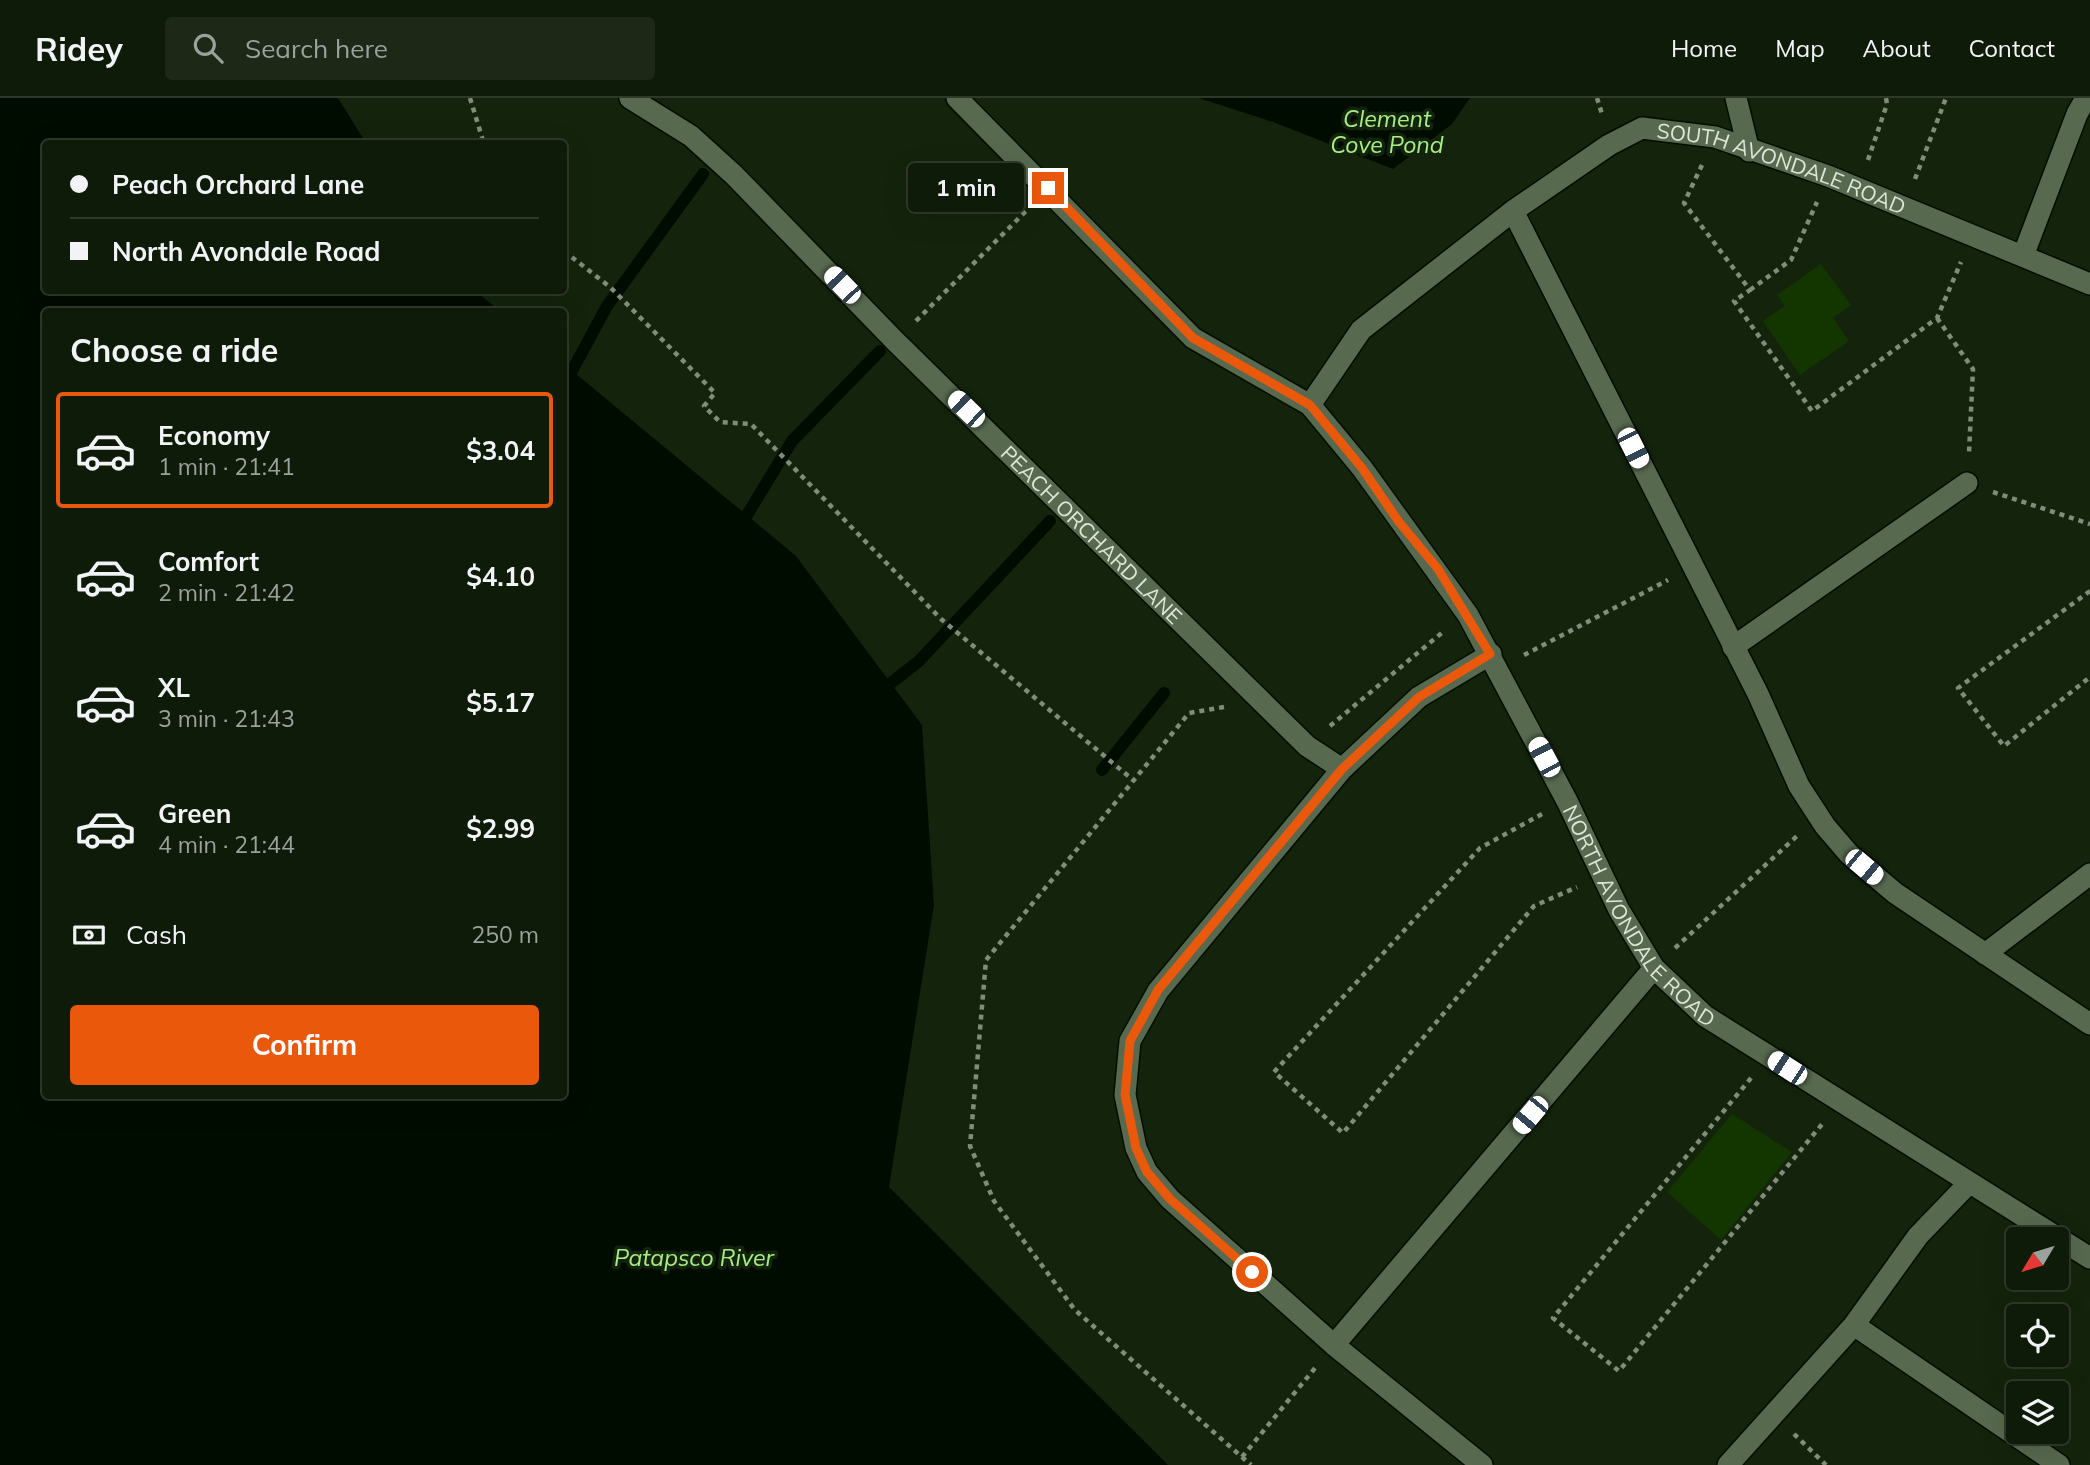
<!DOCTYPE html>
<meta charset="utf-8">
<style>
:root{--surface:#0f1b09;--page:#1d2817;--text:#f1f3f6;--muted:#9ba19c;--line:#2f392a;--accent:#ea580c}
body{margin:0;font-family:Mulish,sans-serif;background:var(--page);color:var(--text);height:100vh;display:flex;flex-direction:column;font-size:26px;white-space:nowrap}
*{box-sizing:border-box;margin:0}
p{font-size:23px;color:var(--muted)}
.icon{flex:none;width:38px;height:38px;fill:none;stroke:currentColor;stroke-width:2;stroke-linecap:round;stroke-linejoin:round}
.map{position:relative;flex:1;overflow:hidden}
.panel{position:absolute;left:42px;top:210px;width:525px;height:791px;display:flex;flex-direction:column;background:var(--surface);border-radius:7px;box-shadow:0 7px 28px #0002,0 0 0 2px var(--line)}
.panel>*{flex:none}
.hud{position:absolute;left:42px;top:42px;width:525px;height:154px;border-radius:7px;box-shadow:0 7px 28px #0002,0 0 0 2px var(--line);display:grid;align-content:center;height:154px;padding:0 28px;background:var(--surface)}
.needle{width:46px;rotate:232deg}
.fabs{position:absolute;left:2006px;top:1129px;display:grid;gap:14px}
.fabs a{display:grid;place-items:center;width:63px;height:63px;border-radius:7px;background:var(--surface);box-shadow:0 7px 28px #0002,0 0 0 2px var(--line);font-size:35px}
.end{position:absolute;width:32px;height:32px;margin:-16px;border:9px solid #ea580c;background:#fff;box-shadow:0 0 0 4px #fff}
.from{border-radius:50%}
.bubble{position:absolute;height:49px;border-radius:7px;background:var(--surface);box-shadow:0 7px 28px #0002,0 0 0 2px var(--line);font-size:23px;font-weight:700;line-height:49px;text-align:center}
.car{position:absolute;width:21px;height:42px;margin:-21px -10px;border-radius:9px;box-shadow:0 0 5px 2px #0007;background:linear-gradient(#fff 24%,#345 0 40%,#fff 0 76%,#345 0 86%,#fff 0)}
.hud b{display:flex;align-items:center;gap:24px;height:66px;font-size:26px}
.hud b+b{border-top:2px solid var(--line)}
.hud i{width:18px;height:18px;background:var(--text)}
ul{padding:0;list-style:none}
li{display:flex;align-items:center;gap:21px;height:116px;margin:0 14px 10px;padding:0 14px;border:4px solid transparent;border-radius:7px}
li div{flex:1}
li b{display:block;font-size:26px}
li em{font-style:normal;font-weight:700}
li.on{border-color:var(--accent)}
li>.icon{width:63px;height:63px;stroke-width:1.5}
h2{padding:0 28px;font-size:32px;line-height:84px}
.pay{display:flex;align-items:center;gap:18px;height:77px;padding:0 28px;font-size:26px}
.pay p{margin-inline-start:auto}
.action{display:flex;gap:14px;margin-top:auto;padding:14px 28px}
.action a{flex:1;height:80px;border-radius:7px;background:var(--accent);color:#fff;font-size:28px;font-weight:700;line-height:80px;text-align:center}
header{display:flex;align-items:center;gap:42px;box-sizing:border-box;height:98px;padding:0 35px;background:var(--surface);border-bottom:2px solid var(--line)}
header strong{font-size:33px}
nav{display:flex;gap:38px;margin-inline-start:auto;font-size:24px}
.search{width:490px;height:63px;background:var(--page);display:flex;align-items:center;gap:18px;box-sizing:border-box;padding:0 24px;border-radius:7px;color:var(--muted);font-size:26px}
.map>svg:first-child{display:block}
</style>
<header>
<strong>Ridey</strong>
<div class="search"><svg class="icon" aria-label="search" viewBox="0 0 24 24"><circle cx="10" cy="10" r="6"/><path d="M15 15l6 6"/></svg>Search here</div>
<nav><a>Home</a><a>Map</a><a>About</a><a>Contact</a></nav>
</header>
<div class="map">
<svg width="2090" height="1367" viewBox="0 0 2090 1367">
<rect width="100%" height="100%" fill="#14240c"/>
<g fill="#133500">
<path d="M1821,166L1851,207L1833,220L1849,243L1800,277L1763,223L1785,208L1777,197Z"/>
<path d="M1732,1016L1792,1054L1721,1142L1667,1094Z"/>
</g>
<g fill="#010c00">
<path d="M0,0H338L366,45L46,46V192H474L500,213L46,214V998H564V266L796,458L922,627L934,807L889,1089L1168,1367H0Z"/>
<path d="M1199,0H1470L1452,26L1393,71L1273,24Z"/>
</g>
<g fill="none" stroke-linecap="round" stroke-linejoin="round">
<g stroke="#010c00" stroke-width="12">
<path d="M572,273L607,208L703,76"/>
<path d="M747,417L792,343L880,253"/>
<path d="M891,585L919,563L1050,423"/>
<path d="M1102,672L1164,595"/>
</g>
<defs>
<g id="lane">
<path id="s1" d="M630,0L691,38L734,77L895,243L1307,648L1342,671"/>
<path d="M1736,0L1749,53"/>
<path d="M1513,113L1758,596L1799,688L1825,728L1849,756L1895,795L2090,926"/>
<path d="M2023,158L2077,16L2086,0"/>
<path d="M1733,549L1967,385"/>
<path d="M1985,856L2090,776"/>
<path d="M1854,1227L2059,1367"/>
<path d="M1334,1247L1654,870"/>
<path d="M1482,1367L1334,1247L1170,1101L1147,1074L1136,1050L1125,997L1130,943L1158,893L1342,671L1419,599L1491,556"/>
<path d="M1728,1367L1854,1227L1918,1138L1969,1085"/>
</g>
<g id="street">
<path id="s2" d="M957,0L1193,240L1310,307L1362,370L1468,517L1567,703L1619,812L1654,870L1705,918L2090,1160"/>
<path id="s3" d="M1310,307L1361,232L1513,113L1609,47L1642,30L1715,39L1828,78L2090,186"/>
</g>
</defs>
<use href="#lane" stroke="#020d00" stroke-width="24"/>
<use href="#street" stroke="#020d00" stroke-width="24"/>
<g stroke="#808d7a" stroke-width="4.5" stroke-dasharray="5 5" stroke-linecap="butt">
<path d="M470,0L484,46"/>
<path d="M1597,0L1602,16"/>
<path d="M1868,62L1887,6L1886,0"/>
<path d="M1702,67L1684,105L1750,192L1734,203L1812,313L1937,220L1961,164"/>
<path d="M1915,81L1946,0"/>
<path d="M564,153L610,189L715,295L704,308L720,324L751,326L941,521L1133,682"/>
<path d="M1750,192L1791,162L1817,104"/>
<path d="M1937,220L1973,271L1969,355"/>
<path d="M916,223L1026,113"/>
<path d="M1993,394L2090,426"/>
<path d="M2090,493L1958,590L2004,648L2090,579"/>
<path d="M1524,557L1668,482"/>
<path d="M1224,609L1189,615L986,862L970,1048L994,1103L1075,1212L1251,1367"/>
<path d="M1330,628L1444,533"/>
<path d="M1542,716L1480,750L1274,974L1343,1035L1534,808L1577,789"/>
<path d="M1675,850L1797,738"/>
<path d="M1751,980L1553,1220L1619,1273L1823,1025"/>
<path d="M1794,1336L1826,1367"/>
<path d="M1242,1359L1315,1270"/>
</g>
<use href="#lane" stroke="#57694f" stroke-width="21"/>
<use href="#street" stroke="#57694f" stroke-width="21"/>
</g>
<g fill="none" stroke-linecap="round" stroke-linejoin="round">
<path stroke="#ea580c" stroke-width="9" d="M1048,90L1193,240L1310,307L1362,370L1399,424L1438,471L1490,556L1419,599L1342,671L1158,892L1130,943L1125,997L1136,1050L1147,1074L1170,1101L1252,1174"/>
</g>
<g text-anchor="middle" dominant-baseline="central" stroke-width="7" stroke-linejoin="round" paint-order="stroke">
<g font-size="21" fill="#dce7d8" stroke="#14240c">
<text stroke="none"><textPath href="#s3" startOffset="583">SOUTH AVONDALE ROAD</textPath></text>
<text stroke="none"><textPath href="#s1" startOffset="637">PEACH ORCHARD LANE</textPath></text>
<text stroke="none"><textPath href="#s2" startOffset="1082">NORTH AVONDALE ROAD</textPath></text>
</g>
<g font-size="23" font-style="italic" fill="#a7ee85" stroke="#14240c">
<text x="1387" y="20">Clement<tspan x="1387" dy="26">Cove Pond</tspan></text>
<text x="694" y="1159">Patapsco River</text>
</g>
</g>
</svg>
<div class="fabs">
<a><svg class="needle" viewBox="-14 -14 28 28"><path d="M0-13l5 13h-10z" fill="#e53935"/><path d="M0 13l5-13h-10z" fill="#9ba19c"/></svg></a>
<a><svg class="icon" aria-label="locate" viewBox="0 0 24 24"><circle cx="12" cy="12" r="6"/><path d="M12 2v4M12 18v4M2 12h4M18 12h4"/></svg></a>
<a><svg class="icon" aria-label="layers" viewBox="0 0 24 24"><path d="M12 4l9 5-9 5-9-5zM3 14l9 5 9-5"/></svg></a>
</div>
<i class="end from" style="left:1252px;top:1174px"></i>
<i class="end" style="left:1048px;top:90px"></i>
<div class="bubble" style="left:908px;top:65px;width:116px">1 min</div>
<i class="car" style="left:842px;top:187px;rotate:316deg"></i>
<i class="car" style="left:966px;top:311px;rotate:314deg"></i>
<i class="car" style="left:1633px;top:350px;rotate:153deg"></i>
<i class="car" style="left:1544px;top:659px;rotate:332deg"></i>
<i class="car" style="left:1864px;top:769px;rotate:130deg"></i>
<i class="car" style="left:1787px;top:970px;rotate:303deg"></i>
<i class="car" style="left:1530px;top:1017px;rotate:220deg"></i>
<div class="hud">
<b><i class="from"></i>Peach Orchard Lane</b>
<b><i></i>North Avondale Road</b>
</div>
<section class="panel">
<h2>Choose a ride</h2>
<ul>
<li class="on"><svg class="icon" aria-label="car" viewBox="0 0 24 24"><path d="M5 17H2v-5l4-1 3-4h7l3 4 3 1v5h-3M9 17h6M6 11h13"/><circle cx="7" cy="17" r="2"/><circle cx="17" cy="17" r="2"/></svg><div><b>Economy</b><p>1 min · 21:41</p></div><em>$3.04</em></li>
<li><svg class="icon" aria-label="car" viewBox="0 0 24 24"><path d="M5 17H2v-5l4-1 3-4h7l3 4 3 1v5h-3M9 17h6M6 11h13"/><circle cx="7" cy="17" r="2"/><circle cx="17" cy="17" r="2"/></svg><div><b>Comfort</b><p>2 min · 21:42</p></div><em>$4.10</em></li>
<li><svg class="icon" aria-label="car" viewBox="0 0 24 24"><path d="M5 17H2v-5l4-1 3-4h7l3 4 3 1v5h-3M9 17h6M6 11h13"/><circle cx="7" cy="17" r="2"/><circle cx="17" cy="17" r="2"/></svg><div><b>XL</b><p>3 min · 21:43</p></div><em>$5.17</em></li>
<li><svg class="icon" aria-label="car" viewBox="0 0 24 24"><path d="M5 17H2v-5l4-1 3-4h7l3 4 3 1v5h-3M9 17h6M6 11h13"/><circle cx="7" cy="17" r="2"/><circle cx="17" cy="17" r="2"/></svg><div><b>Green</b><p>4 min · 21:44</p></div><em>$2.99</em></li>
</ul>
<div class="pay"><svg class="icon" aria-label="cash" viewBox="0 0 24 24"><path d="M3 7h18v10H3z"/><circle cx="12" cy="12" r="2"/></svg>Cash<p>250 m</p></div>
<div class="action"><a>Confirm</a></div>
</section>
</div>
